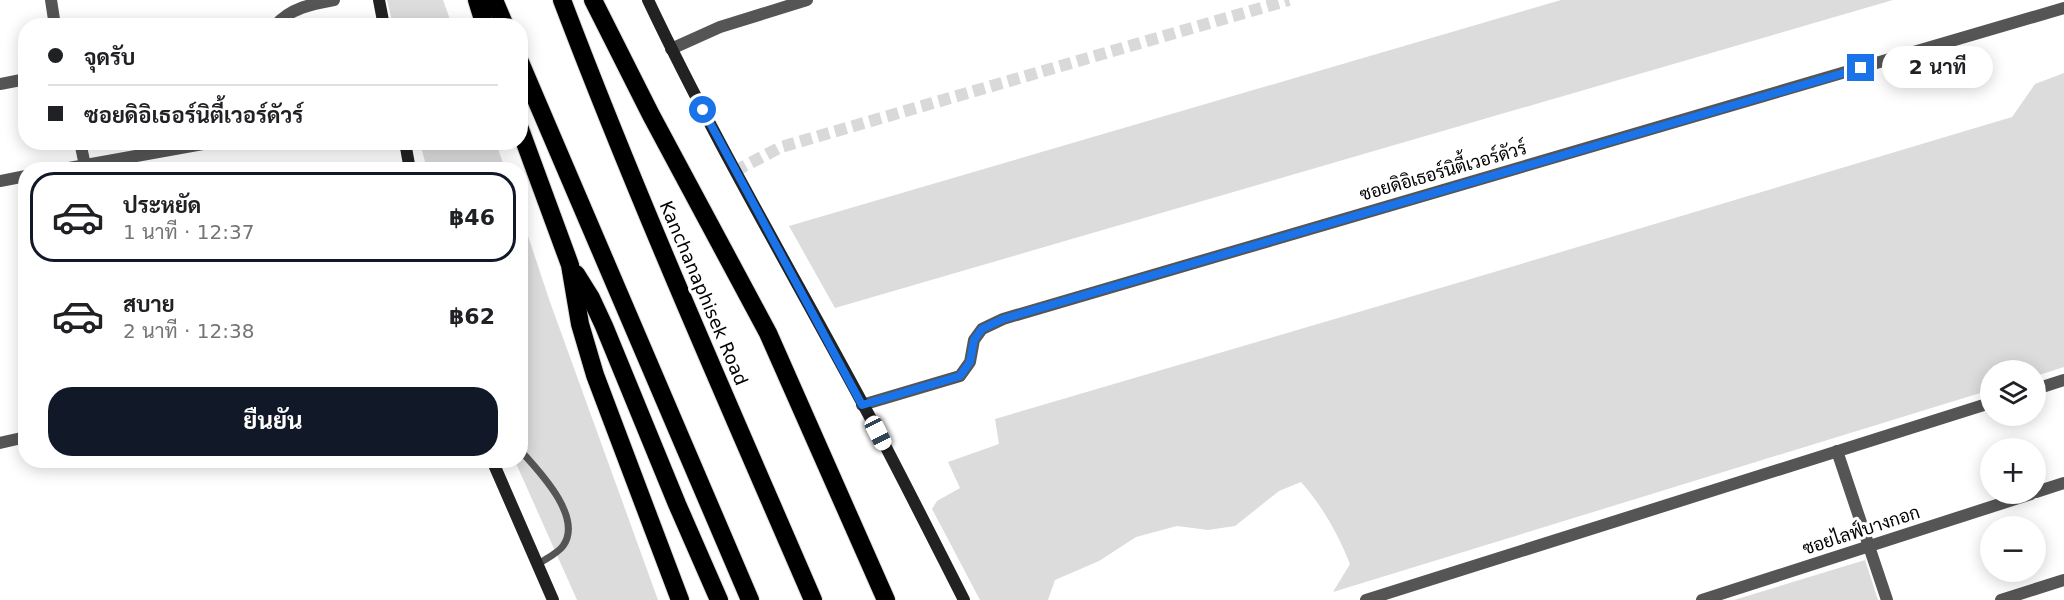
<!DOCTYPE html>
<html lang="th">
<meta charset="utf-8">
<style>
:root{--surface:#fff;--page:#f6f6f6;--text:#202124;--muted:#757577;--line:#e0e0e0;--accent:#111827}
body{margin:0;font-family:"DejaVu Sans",Sarabun,sans-serif;background:var(--page);color:var(--text);height:100vh;display:flex;flex-direction:column;font-size:22px;white-space:nowrap}
*{box-sizing:border-box;margin:0}
p{font-size:20px;color:var(--muted)}
.icon{flex:none;width:33px;height:33px;fill:none;stroke:currentColor;stroke-width:2;stroke-linecap:round;stroke-linejoin:round}
.map{position:relative;flex:1;overflow:hidden}
.drawer{position:absolute;left:18px;top:162px;width:510px;height:306px;display:flex;flex-direction:column;background:var(--surface);border-radius:24px;box-shadow:0 3px 15px #0003}
.drawer>*{flex:none}
.hud{position:absolute;left:18px;top:18px;width:510px;height:132px;border-radius:24px;box-shadow:0 3px 15px #0003;display:grid;align-content:center;height:132px;padding:0 30px;background:var(--surface)}
.buttons{position:absolute;left:1980px;top:360px;display:grid;gap:12px}
.buttons a{display:grid;place-items:center;width:66px;height:66px;border-radius:50%;background:var(--surface);box-shadow:0 3px 15px #0003;font-size:30px}
.end{position:absolute;width:27px;height:27px;margin:-14px;border:8px solid #1a73e8;background:#fff;box-shadow:0 0 0 3px #fff}
.from{border-radius:50%}
.bubble{position:absolute;height:42px;border-radius:21px;background:var(--surface);box-shadow:0 3px 15px #0003;font-size:20px;font-weight:700;line-height:42px;text-align:center}
.car{position:absolute;width:18px;height:36px;margin:-18px -9px;border-radius:8px;box-shadow:0 0 4px 2px #0007;background:linear-gradient(#fff 24%,#345 0 40%,#fff 0 76%,#345 0 86%,#fff 0)}
.hud b{display:flex;align-items:center;gap:21px;height:57px;font-size:22px}
.hud b+b{border-top:2px solid var(--line)}
.hud i{width:15px;height:15px;background:var(--text)}
ul{padding:10px 0 0;list-style:none}
li{display:flex;align-items:center;gap:18px;height:90px;margin:0 12px 9px;padding:0 18px;border:3px solid transparent;border-radius:24px}
li div{flex:1}
li b{display:block;font-size:22px}
li em{font-style:normal;font-weight:700}
li.on{border-color:var(--accent)}
li>.icon{width:54px;height:54px;stroke-width:1.5}
.button{display:flex;gap:12px;margin-top:auto;padding:12px 30px}
.button a{flex:1;height:69px;border-radius:24px;background:var(--accent);color:#fff;font-size:24px;font-weight:700;line-height:69px;text-align:center}
.map>svg:first-child{display:block}
</style>
<div class="map">
<svg width="2064" height="600" viewBox="0 0 2064 600">
<rect width="100%" height="100%" fill="#fff"/>
<g fill="#dcdcdc">
<path d="M387,0H443L452,25H393Z"/>
<path d="M1561,0H1893L835,308L789,226Z"/>
<path d="M2064,73V367L2036,376V370H1990V390L1333,592L1350,564C1338,534 1323,507 1301,482L1279,491L1235,526L1208,530L1177,526L1136,537L1099,561L1055,580L1048,600H980L932,509L937,501L960,488L948,462L999,444L995,419L1464,281L2012,117L2035,84Z"/>
<path d="M420,143H496L505,169H427Z"/>
<path d="M521,215L550,302L658,600H577L515,461L520,460Z"/>
<path d="M1865,560L1878,600H1734Z"/>
</g>
<g fill="none" stroke-linecap="round" stroke-linejoin="round">
<path stroke="#d9d9d9" stroke-width="12" stroke-dasharray="12 6" stroke-linecap="butt" d="M735,171L781,147L1289,0"/>
<defs>
<g id="motorway">
<path d="M477,0L485,26"/>
<path d="M494,0L505,26"/>
<path d="M562,0C639,203 727,401 813,600"/>
<path d="M593,0L651,115L768,333L886,600"/>
<path d="M520,62L750,600"/>
<path d="M520,129L570,265L580,324L595,375L680,600"/>
<path d="M576,274L591,298L604,326L677,504L719,600"/>
</g>
</defs>
<use href="#motorway" stroke="#dbdbdb" stroke-width="20"/>
<path stroke="#555" stroke-width="7" d="M520,450C538,470 584,517 563,546C557,554 545,559 537,565"/>
<g stroke="#555" stroke-width="12">
<path d="M51,0L55,26"/>
<path d="M275,26C290,8 312,4 334,0"/>
<path d="M671,49L720,27L807,0"/>
<path d="M0,84L26,79"/>
<path d="M80,142L86,170"/>
<path d="M58,170L214,142"/>
<path d="M0,181L26,176"/>
<path d="M2036,389L2064,380"/>
<path d="M862,405L960,376L970,362L974,340L982,329L1003,319L2064,8"/>
<path d="M0,443L26,437"/>
<path d="M1837,451L1887,600"/>
<path d="M2036,492L2064,483"/>
<path d="M1366,600L1990,403"/>
<path d="M1702,600L2031,494"/>
<path d="M2001,600L2064,580"/>
</g>
<g stroke="#222" stroke-width="12">
<path d="M379,0L384,26"/>
<path d="M648,0C718,148 802,289 879,434C908,489 936,545 964,600"/>
<path d="M405,142L410,170"/>
<path d="M492,460L553,600"/>
</g>
<use href="#motorway" stroke="#000" stroke-width="18"/>
</g>
<g fill="none" stroke-linecap="round" stroke-linejoin="round">
<path stroke="#1a73e8" stroke-width="8" d="M703,110L862,405L960,376L970,362L974,340L982,329L1003,319L1861,68"/>
</g>
<g text-anchor="middle" dominant-baseline="central" stroke-width="6" stroke-linejoin="round" paint-order="stroke">
<g font-size="18" fill="#000" stroke="#fff">
<text transform="translate(1443 171) rotate(-16)">ซอยดิอิเธอร์นิตี้เวอร์ดัวร์</text>
<text transform="translate(704 293) rotate(67)">Kanchanaphisek Road</text>
<text transform="translate(1861 530) rotate(-18)">ซอยไลฟ์บางกอก</text>
</g>
</g>
</svg>
<div class="buttons">
<a><svg class="icon" aria-label="layers" viewBox="0 0 24 24"><path d="M12 4l9 5-9 5-9-5zM3 14l9 5 9-5"/></svg></a>
<a>+</a>
<a>−</a>
</div>
<i class="end from" style="left:703px;top:110px"></i>
<i class="end" style="left:1861px;top:68px"></i>
<div class="bubble" style="left:1882px;top:46px;width:111px">2 นาที</div>
<i class="car" style="left:878px;top:433px;rotate:153deg"></i>
<div class="hud">
<b><i class="from"></i>จุดรับ</b>
<b><i></i>ซอยดิอิเธอร์นิตี้เวอร์ดัวร์</b>
</div>
<section class="drawer">
<ul>
<li class="on"><svg class="icon" aria-label="car" viewBox="0 0 24 24"><path d="M5 17H2v-5l4-1 3-4h7l3 4 3 1v5h-3M9 17h6M6 11h13"/><circle cx="7" cy="17" r="2"/><circle cx="17" cy="17" r="2"/></svg><div><b>ประหยัด</b><p>1 นาที · 12:37</p></div><em>฿46</em></li>
<li><svg class="icon" aria-label="car" viewBox="0 0 24 24"><path d="M5 17H2v-5l4-1 3-4h7l3 4 3 1v5h-3M9 17h6M6 11h13"/><circle cx="7" cy="17" r="2"/><circle cx="17" cy="17" r="2"/></svg><div><b>สบาย</b><p>2 นาที · 12:38</p></div><em>฿62</em></li>
</ul>
<div class="button"><a>ยืนยัน</a></div>
</section>
</div>
